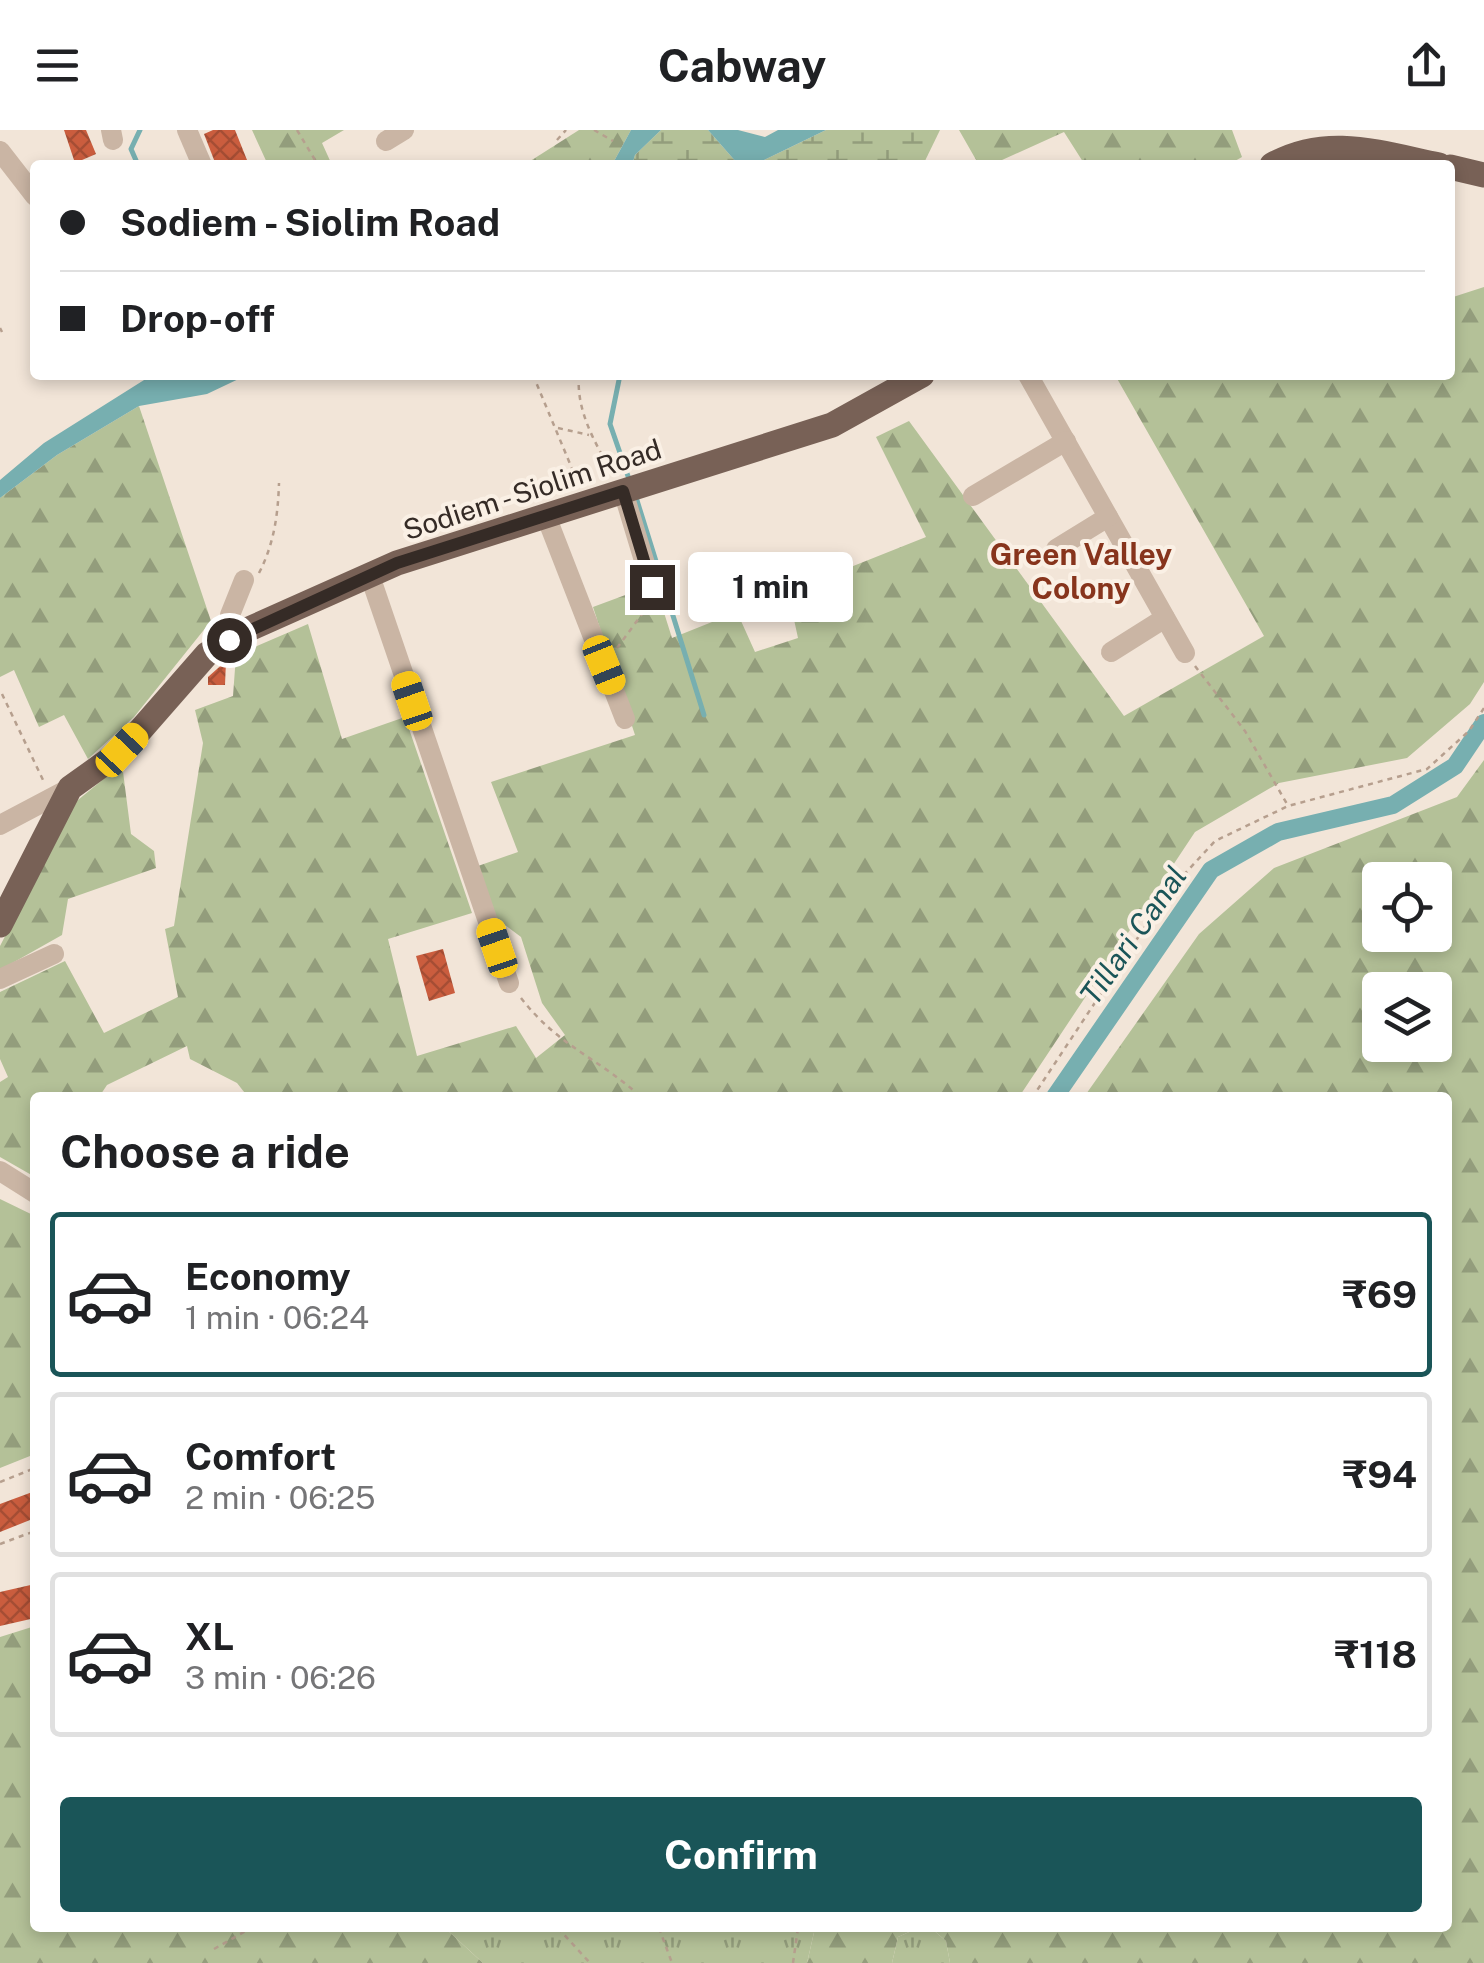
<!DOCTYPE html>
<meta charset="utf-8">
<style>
:root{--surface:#fff;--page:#f6f6f6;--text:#202124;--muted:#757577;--line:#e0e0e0;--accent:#1a5558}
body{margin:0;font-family:"Public Sans",sans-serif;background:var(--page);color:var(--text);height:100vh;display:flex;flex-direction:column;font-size:38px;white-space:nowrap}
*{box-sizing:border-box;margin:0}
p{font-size:32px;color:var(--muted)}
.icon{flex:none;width:55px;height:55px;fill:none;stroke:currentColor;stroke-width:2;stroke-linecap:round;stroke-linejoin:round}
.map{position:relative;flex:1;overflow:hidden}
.drawer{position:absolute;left:30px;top:962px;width:1422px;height:840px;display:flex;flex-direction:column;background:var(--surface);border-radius:10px;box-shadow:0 5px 15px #0003}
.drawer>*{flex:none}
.guide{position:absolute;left:30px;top:30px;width:1425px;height:220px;border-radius:10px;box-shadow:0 5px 15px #0003;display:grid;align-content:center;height:220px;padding:0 30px;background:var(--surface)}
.controls{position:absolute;left:1362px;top:732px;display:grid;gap:20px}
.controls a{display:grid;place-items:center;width:90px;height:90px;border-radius:10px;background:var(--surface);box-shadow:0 5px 15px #0003;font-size:50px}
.end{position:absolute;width:45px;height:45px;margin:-22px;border:12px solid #352b26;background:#fff;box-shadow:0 0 0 5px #fff}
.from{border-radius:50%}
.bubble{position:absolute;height:70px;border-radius:10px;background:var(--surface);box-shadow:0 5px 15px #0003;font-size:32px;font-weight:700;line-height:70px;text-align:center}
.car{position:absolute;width:30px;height:60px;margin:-30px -15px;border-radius:12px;box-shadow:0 0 8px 2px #0007;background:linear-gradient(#f5c518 24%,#345 0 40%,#f5c518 0 76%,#345 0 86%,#f5c518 0)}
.guide b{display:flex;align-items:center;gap:35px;height:95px;font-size:38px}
.guide b+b{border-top:2px solid var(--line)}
.guide i{width:25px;height:25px;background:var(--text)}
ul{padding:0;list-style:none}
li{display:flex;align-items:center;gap:30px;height:165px;margin:0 20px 15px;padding:0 10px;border:5px solid var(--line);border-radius:10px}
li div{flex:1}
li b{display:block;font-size:38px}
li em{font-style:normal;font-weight:700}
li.active{border-color:var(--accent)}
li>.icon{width:90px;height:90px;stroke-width:1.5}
h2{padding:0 30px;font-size:45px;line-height:120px}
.action{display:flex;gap:20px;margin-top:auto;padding:20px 30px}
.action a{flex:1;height:115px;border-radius:10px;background:var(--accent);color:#fff;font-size:40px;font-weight:700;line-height:115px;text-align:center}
header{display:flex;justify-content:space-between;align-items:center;height:130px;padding:0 30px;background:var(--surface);font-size:45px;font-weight:700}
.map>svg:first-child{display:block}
</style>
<header><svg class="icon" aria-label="menu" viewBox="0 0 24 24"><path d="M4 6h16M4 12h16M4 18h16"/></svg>Cabway<svg class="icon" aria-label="share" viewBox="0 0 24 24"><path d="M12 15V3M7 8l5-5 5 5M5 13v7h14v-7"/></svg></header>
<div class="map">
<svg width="1484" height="1833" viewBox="0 0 1484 1833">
<defs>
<pattern id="grass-tufts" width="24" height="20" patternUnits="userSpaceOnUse" patternTransform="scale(2.5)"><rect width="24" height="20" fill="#b4c198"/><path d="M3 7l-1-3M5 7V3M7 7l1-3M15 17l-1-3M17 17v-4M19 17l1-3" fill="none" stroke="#939d7c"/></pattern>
<pattern id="forest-firs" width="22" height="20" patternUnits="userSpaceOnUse" patternTransform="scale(2.5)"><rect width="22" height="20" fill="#b4c198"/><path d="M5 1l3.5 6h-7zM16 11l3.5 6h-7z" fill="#939d7c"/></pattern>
<pattern id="wetland-marsh" width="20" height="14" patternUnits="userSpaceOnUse" patternTransform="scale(2.5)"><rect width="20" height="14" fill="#b4c198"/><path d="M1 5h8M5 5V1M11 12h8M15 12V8" fill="none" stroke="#939d7c"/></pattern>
<pattern id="building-cross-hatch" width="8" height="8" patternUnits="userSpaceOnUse" patternTransform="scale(2.5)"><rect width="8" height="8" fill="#ca5d3e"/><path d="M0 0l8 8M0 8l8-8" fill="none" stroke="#a54d34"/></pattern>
</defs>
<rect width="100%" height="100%" fill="#f2e5d8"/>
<g fill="url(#grass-tufts)">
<path d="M445,1798H815L807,1833H483Z"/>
<path d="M918,1798H931L946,1811L950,1833H892L898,1807Z"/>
</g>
<g fill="url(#forest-firs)" fill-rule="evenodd">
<path d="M252,0H344L322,13L332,35H268Z"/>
<path d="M579,0H631L612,35H524Z"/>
<path d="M959,0H1232L1242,27L1228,35H1085L1064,2L991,35H979Z"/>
<path d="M1484,157V552L1470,574L1407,628L1279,653L1195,702L1019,967H248L237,953L190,929L187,916L107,955L99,967L35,968V1047L0,1027V952L8,947L0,929V862L65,831L104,903L178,867L165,799L174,796L203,613L195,580L233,566L236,525L308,494L342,609L405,587L472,783L388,809L417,926L516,896L536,928L565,905L542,873L521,807L494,787L478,736L518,722L491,652L635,605L593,477L655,454L672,508L737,482L755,522L798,508L788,462L926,407L876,307L909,291L1124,586L1264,506L1115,245H1450V168Z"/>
<path d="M139,276L211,491L134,587L88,629L64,585L39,597L14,540L0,547V368L57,325Z"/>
<path d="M1484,630V1833H950L946,1811L931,1798H1448V968L1084,967L1199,804L1274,738L1457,667ZM1380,750H1435V805H1380ZM1380,860H1435V915H1380Z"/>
<path d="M122,634L131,704L154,721L156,738L68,769L62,805L0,840V816L73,674Z"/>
<path d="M0,1069L35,1086V1324L0,1338Z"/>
<path d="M35,1496V1798H445L483,1833H0V1507Z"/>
<path d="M815,1798H918L898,1807L892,1833H807Z"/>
</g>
<g fill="url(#wetland-marsh)">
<path d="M661,0H708L737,33L748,35H632L635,25Z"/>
<path d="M826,0H940L923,35H754Z"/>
</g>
<g fill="#77afb0">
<path d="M631,0H661L635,25L632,35H612Z"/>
<path d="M708,0H738L765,7L778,0H826L754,35L737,33Z"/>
<path d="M152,245H247L207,264L139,276L57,325L0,368V350L44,313Z"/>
</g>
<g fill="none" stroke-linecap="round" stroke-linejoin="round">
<g stroke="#77afb0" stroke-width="5">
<path d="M138,35L131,19L140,0"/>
<path d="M620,245L610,294L629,349"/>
<path d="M635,364L704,585"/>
</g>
<path stroke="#77afb0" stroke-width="18" d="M1054,968L1211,740L1278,702L1393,675L1455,636L1484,593"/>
</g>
<g fill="url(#building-cross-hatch)">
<path d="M64,0H86L96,24L75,33Z"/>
<path d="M213,0H235L249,35H216L204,4Z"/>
<path d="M226,531L225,555H208V547Z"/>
<path d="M443,819L455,863L429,871L416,826Z"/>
<path d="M35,1361V1388L0,1402V1374Z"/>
<path d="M35,1454V1488L0,1496V1462Z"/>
</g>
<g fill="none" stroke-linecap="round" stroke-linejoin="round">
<g stroke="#b69f8e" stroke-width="2.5" stroke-dasharray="5 5" stroke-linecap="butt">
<path d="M297,0L318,35"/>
<path d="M594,0L613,11"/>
<path d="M557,10L566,0"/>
<path d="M0,198L2,202"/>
<path d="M533,245L578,353"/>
<path d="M579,245C576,280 594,311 611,341"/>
<path d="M558,298L589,305"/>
<path d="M259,443C274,414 278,385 279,353"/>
<path d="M617,518L648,476"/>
<path d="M1195,536L1245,601L1287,674"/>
<path d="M2,564L44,652"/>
<path d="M521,868C559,917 599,928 642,968"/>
<path d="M1032,968L1168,762L1215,711L1288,676L1427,639L1469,601L1484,578"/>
<path d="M0,1352L35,1338"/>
<path d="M0,1414L35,1401"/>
<path d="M558,1798L590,1833"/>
<path d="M659,1798L672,1833"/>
<path d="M214,1819L251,1798"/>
<path d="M793,1833L798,1798"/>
</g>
<g stroke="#cab5a4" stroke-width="20">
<path d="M111,0L113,10"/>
<path d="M187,0L202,35"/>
<path d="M386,11L404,0"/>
<path d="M0,21L35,66"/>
<path d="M1028,245L1185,523"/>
<path d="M623,361L652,457"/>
<path d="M973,366L1066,311"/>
<path d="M546,386L625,589"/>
<path d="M1056,419L1108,387"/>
<path d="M370,446L509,853"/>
<path d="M229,510L230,485L244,450"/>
<path d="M1111,522L1165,488"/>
<path d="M0,695L70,658"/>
<path d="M0,849L54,824"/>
<path d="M0,1041L35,1063"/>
</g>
<g stroke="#786156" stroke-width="25">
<path d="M1272,35C1327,4 1380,23 1439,35"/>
<path d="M1450,37L1484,45"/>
<path d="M0,795L70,658L123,620L207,524L240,503L397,433L832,295L922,245"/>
</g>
</g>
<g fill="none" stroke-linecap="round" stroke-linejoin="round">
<path stroke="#352b26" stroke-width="12" d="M229,510L397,433L623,361L652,457"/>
</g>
<g text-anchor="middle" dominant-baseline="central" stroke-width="8" stroke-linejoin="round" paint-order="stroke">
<g font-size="28" fill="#352b26" stroke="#faf0e5">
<text transform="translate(532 359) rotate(-18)">Sodiem - Siolim Road</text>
</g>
<g font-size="30" font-weight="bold" fill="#87341c" stroke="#faf0e5">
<text x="1081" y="424">Green Valley<tspan x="1081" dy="34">Colony</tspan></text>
</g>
<g font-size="30" font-style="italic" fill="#1a5558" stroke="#faf0e5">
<text transform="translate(1133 805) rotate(-55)">Tillari Canal</text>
</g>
</g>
</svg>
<div class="controls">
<a><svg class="icon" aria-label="locate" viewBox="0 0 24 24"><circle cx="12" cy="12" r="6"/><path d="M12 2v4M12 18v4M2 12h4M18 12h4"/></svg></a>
<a><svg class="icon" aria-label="layers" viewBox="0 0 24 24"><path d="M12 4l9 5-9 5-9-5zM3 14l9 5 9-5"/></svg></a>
</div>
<i class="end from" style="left:229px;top:510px"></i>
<i class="end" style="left:652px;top:457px"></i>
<div class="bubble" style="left:688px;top:422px;width:165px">1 min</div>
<i class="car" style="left:604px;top:535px;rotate:158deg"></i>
<i class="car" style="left:412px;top:571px;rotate:341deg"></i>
<i class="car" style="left:122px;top:620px;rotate:43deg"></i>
<i class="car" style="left:497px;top:818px;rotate:341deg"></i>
<div class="guide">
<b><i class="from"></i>Sodiem - Siolim Road</b>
<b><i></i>Drop-off</b>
</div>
<section class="drawer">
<h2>Choose a ride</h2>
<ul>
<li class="active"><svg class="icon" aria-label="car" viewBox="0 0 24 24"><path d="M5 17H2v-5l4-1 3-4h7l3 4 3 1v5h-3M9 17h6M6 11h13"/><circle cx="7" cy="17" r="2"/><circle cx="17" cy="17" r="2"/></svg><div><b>Economy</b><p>1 min · 06:24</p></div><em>₹69</em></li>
<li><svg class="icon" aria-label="car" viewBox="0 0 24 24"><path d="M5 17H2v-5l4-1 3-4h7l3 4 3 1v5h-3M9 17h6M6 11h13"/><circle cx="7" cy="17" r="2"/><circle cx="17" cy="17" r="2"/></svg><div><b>Comfort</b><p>2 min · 06:25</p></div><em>₹94</em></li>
<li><svg class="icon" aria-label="car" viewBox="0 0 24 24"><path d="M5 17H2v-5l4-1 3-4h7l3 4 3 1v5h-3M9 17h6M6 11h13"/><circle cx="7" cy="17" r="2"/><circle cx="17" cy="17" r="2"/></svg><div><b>XL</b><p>3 min · 06:26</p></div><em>₹118</em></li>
</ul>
<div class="action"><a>Confirm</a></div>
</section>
</div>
